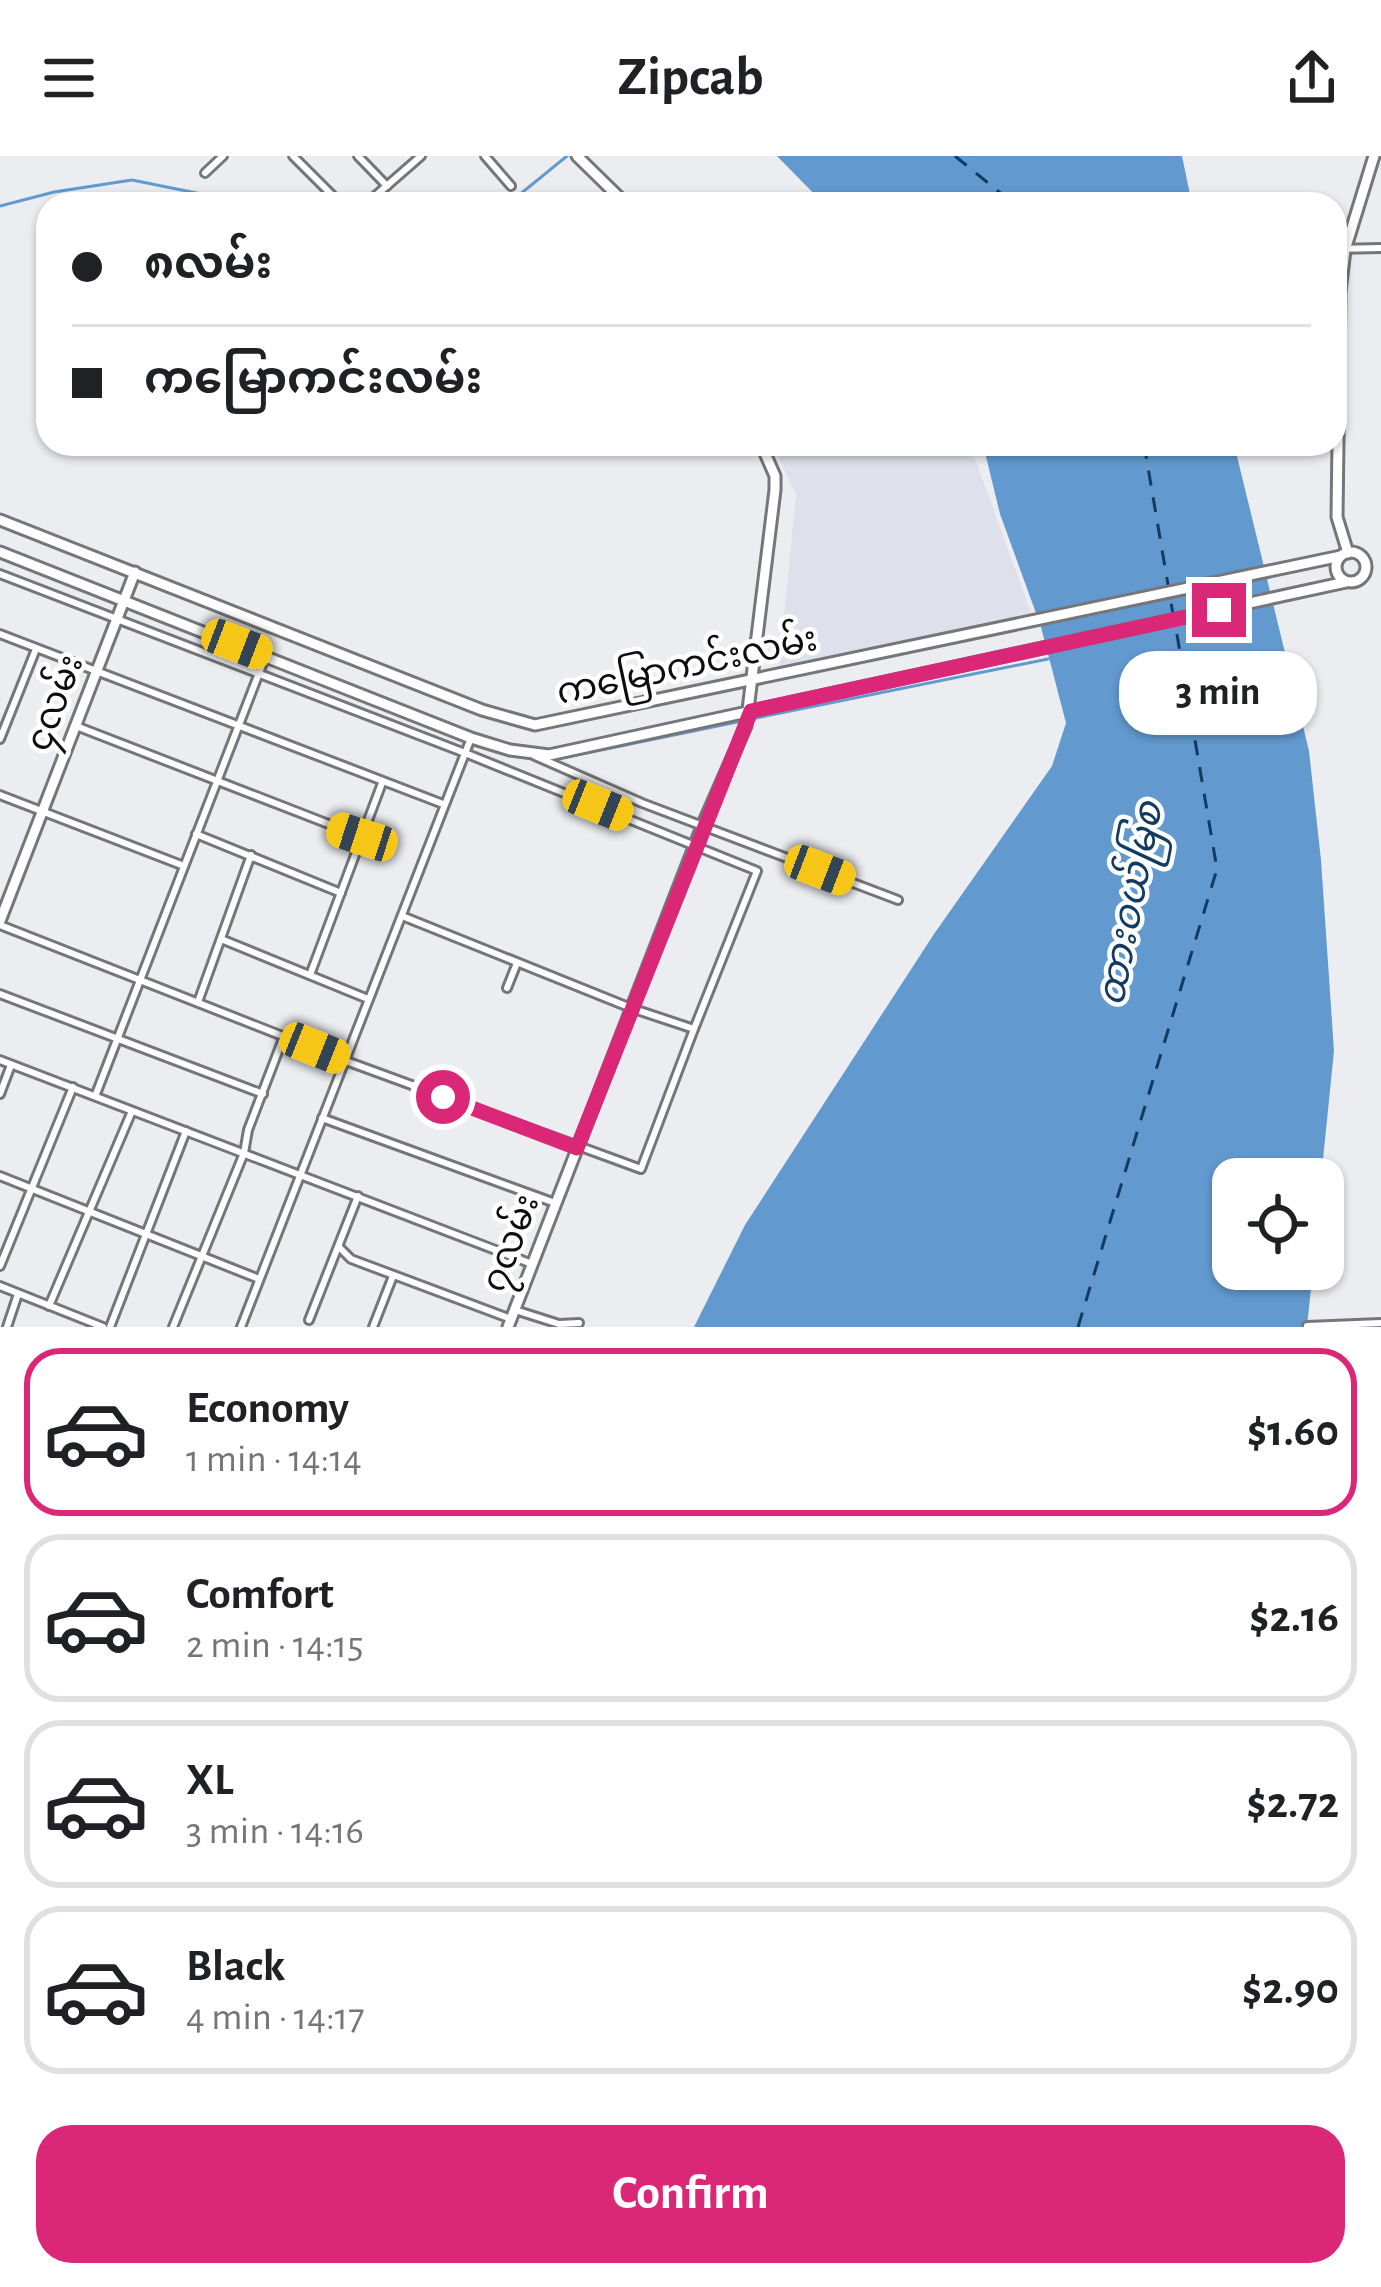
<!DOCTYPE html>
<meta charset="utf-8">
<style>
:root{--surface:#fff;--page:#f2f2f2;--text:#202124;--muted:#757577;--line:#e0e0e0;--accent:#db2777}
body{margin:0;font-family:"Alegreya Sans","Noto Sans Myanmar",sans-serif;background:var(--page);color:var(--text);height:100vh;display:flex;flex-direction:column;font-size:45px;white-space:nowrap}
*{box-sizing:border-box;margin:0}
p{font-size:39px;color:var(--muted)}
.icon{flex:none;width:66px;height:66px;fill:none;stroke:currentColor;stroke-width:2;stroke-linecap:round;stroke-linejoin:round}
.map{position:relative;height:1171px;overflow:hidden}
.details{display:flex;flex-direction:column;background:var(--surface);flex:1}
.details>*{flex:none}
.hud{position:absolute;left:36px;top:36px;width:1311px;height:264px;border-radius:36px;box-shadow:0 3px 9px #0004;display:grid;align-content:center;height:264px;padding:0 36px;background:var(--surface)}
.controls{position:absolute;left:1212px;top:1002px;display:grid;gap:24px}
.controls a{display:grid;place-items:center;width:132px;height:132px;border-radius:24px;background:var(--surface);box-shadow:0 3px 9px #0004;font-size:60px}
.end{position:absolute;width:54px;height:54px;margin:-27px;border:15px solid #db2777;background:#fff;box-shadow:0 0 0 6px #fff}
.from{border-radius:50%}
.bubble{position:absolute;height:84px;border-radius:36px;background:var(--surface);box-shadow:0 3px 9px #0004;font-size:39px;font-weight:700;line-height:84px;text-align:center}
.car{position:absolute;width:36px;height:72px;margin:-36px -18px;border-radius:15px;box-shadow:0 0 9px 3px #0007;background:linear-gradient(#f5c518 24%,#345 0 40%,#f5c518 0 76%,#345 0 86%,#f5c518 0)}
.hud b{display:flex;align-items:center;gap:42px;height:114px;font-size:45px}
.hud b+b{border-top:3px solid var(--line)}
.hud i{width:30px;height:30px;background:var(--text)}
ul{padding:21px 0 0;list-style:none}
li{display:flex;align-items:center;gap:36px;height:168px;margin:0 24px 18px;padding:0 12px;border:6px solid var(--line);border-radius:36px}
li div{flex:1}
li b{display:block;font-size:45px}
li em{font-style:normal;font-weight:700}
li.active{border-color:var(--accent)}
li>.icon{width:108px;height:108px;stroke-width:1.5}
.action{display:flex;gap:24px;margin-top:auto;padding:24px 36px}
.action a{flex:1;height:138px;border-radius:36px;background:var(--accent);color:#fff;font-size:48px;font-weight:700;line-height:138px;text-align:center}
header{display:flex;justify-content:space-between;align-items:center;height:156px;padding:0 36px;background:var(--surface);font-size:54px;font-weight:700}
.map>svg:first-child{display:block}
</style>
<header><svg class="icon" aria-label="menu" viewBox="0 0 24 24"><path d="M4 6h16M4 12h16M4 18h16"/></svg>Zipcab<svg class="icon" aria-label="share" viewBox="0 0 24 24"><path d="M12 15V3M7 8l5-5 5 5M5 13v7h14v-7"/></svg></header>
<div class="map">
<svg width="1381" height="1171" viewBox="0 0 1381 1171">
<rect width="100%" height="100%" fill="#ecedf0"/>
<path fill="#dee0eb" d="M772,288H966L976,305L1035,468L778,523L796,339Z"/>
<g fill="#629ad0">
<path d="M777,0H1182L1192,48H824Z"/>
<path d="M983,288H1234L1309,595L1321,704L1334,895L1321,1023H1233V1113H1313L1307,1171H694L745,1069L934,778L1052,610L1066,567L1041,471L1000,358Z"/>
</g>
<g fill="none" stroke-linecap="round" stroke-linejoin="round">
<g stroke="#629ad0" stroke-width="3">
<path d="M508,48L567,0"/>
<path d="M0,50L54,36L132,24L251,48"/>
<path d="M751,563L1048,503"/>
<path d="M562,602L742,565"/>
</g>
<g stroke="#113b5f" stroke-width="3" stroke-dasharray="15 12" stroke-linecap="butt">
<path d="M955,0L1014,48"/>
<path d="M1144,288L1173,458"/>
<path d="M1078,1171L1217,713L1175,467"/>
</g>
<defs>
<g id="street">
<path d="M293,0L341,48"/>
<path d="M358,0L387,30"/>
<path d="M485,0L511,30"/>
<path d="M205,17L223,0"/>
<path d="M366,48L421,0"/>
<path d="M1335,93L1381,92"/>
<path d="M0,418L465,597L757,715L694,873L631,852L402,760"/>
<path d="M0,478L443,648"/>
<path d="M76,570L362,681"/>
<path d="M0,583L36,493"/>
<path d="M535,600L642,647L898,744"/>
<path d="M0,639L184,710"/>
<path d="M196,678L341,737"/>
<path d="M0,769L346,905L641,1013L694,873"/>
<path d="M221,783L368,843"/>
<path d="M310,819L382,627"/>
<path d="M507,832L517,807"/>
<path d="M0,838L263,938"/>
<path d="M198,846L251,699"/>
<path d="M0,904L532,1108"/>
<path d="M0,938L11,909"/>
<path d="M96,938L266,499"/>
<path d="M322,962L555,1047"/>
<path d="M0,1020L259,1123"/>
<path d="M339,1091L351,1103L511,1163"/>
<path d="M0,1110L73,931"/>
<path d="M0,1130L103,1171"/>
<path d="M49,1150L132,955"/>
<path d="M515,1154L559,1168L579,1167"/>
<path d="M309,1164L358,1040"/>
<path d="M1307,1170L1381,1167"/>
<path d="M7,1171L18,1138"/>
<path d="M110,1171L186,975"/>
<path d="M173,1171L244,997L248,974L284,880"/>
<path d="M241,1171L471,582"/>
<path d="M373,1171L393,1120"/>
</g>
<g id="secondary">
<path d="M577,0L626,48"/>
<path d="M0,364L482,554L535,569L1341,400"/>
<circle cx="1351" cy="411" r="15"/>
<path d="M0,396L471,582L510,594L549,599L1346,426"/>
<path d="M1348,397L1337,361L1340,136L1345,94L1374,0"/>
<path d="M0,765L135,416"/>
<path d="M508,1171L703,668L746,570L775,334V320L761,288"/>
</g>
</defs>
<use href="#street" stroke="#757679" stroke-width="12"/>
<use href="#secondary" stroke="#757679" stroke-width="15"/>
<use href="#street" stroke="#fff" stroke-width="6"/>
<use href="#secondary" stroke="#fff" stroke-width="9"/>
</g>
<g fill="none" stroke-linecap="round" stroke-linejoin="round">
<path stroke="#db2777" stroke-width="15" d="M443,941L577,992L751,555L1219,454"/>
</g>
<g text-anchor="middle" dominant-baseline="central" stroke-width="9" stroke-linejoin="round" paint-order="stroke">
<g font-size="36" fill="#0d0d0e" stroke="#fff">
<text transform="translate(687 510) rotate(-12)">ကမြောကင်းလမ်း</text>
<text transform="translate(55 547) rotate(-69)">၄လမ်း</text>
<text transform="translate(511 1087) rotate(-69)">၇လမ်း</text>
</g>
<g font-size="39" font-style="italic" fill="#113b5f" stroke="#fff">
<text transform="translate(1131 748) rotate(-79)">ထားဝယ်မြစ</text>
</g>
</g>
</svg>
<div class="controls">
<a><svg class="icon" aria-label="locate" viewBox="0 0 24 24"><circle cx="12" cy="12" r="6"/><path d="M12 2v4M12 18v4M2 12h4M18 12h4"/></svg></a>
</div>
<i class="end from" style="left:443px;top:941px"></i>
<i class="end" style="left:1219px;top:454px"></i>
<div class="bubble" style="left:1119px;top:495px;width:198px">3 min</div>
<i class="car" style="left:237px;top:488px;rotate:111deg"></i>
<i class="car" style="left:598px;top:649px;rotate:112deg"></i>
<i class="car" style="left:362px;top:681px;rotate:288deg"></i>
<i class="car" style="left:820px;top:714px;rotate:111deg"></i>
<i class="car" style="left:315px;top:892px;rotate:112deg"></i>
<div class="hud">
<b><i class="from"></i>၈လမ်း</b>
<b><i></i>ကမြောကင်းလမ်း</b>
</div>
</div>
<section class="details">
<ul>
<li class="active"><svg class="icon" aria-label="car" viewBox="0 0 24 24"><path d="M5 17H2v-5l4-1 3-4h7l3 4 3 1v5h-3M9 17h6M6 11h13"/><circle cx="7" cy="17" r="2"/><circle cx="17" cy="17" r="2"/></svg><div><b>Economy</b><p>1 min · 14:14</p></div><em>$1.60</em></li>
<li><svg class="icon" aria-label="car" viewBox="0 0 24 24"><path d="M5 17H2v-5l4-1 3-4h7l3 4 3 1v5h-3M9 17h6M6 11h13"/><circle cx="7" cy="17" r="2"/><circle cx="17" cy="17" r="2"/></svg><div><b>Comfort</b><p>2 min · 14:15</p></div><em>$2.16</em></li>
<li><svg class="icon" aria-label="car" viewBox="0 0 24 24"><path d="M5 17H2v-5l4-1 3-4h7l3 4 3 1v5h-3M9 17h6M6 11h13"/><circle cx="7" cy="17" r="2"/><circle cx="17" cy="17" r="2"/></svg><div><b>XL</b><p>3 min · 14:16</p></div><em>$2.72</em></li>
<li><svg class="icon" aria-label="car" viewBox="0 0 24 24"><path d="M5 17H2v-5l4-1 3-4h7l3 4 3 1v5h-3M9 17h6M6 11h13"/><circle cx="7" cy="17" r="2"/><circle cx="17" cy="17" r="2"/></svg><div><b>Black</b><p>4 min · 14:17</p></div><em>$2.90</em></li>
</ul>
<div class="action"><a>Confirm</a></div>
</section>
